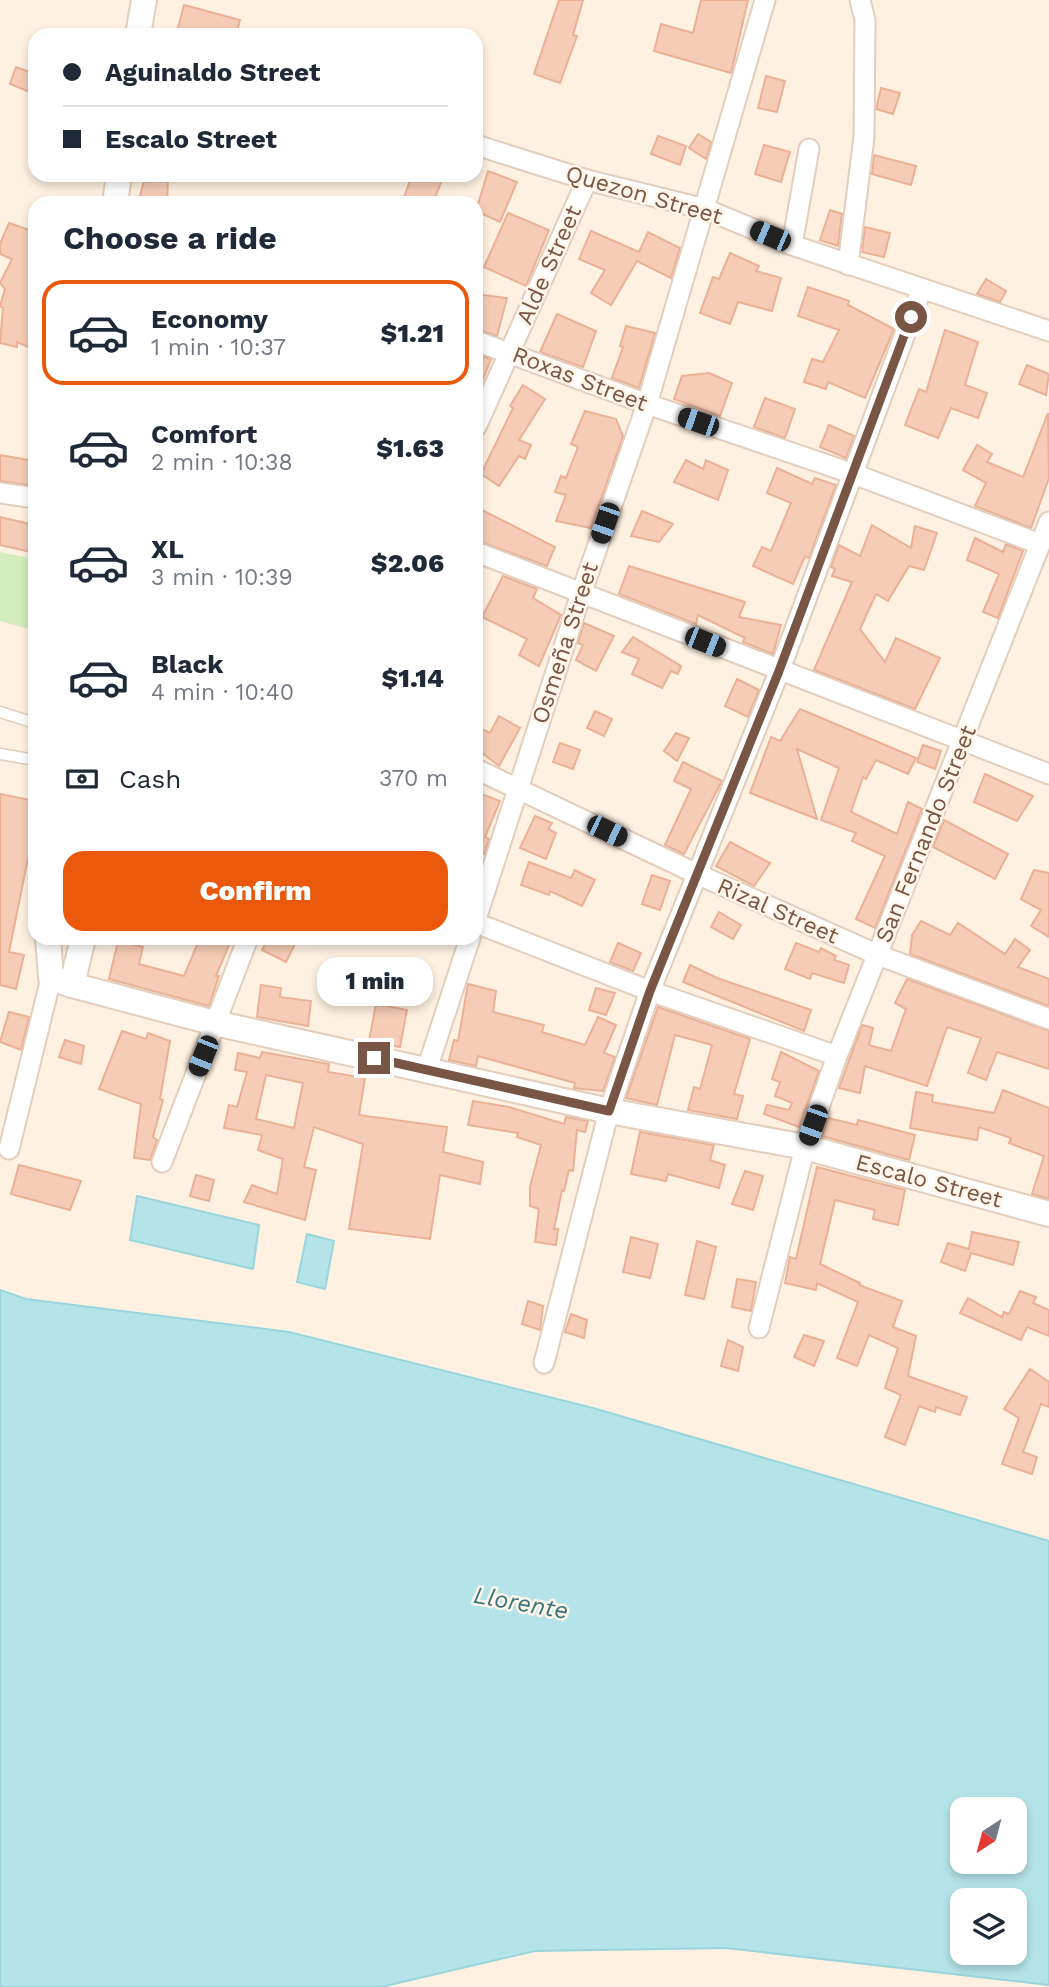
<!DOCTYPE html>
<meta charset="utf-8">
<style>
:root{--surface:#fff;--page:#f6f6f7;--text:#1f2937;--muted:#747a83;--line:#e0e1e3;--accent:#ea580c}
body{margin:0;font-family:"Work Sans",sans-serif;background:var(--page);color:var(--text);height:100vh;display:flex;flex-direction:column;font-size:26px;white-space:nowrap}
*{box-sizing:border-box;margin:0}
p{font-size:23px;color:var(--muted)}
.icon{flex:none;width:38px;height:38px;fill:none;stroke:currentColor;stroke-width:2;stroke-linecap:round;stroke-linejoin:round}
.map{position:relative;flex:1;overflow:hidden}
.side{position:absolute;left:28px;top:196px;width:455px;height:749px;display:flex;flex-direction:column;background:var(--surface);border-radius:21px;box-shadow:0 4px 10px #0003}
.side>*{flex:none}
.top-card{position:absolute;left:28px;top:28px;width:455px;height:154px;border-radius:21px;box-shadow:0 4px 10px #0003;display:grid;align-content:center;height:154px;padding:0 35px;background:var(--surface)}
.needle{width:46px;rotate:216deg}
.buttons{position:absolute;left:950px;top:1797px;display:grid;gap:14px}
.buttons a{display:grid;place-items:center;width:77px;height:77px;border-radius:14px;background:var(--surface);box-shadow:0 4px 10px #0003;font-size:35px}
.end{position:absolute;width:32px;height:32px;margin:-16px;border:9px solid #785545;background:#fff;box-shadow:0 0 0 4px #fff}
.from{border-radius:50%}
.bubble{position:absolute;height:49px;border-radius:21px;background:var(--surface);box-shadow:0 4px 10px #0003;font-size:23px;font-weight:800;line-height:49px;text-align:center}
.car{position:absolute;width:21px;height:42px;margin:-21px -10px;border-radius:9px;box-shadow:0 0 5px 2px #0007;background:linear-gradient(#222 24%,#8ab4d8 0 40%,#222 0 76%,#8ab4d8 0 86%,#222 0)}
.top-card b{display:flex;align-items:center;gap:24px;height:66px;font-size:26px}
.top-card b+b{border-top:2px solid var(--line)}
.top-card i{width:18px;height:18px;background:var(--text)}
ul{padding:0;list-style:none}
li{display:flex;align-items:center;gap:21px;height:105px;margin:0 14px 10px;padding:0 21px;border:4px solid transparent;border-radius:21px}
li div{flex:1}
li b{display:block;font-size:26px}
li em{font-style:normal;font-weight:800}
li.on{border-color:var(--accent)}
li>.icon{width:63px;height:63px;stroke-width:1.5}
h2{padding:0 35px;font-size:32px;line-height:84px}
.pay{display:flex;align-items:center;gap:18px;height:77px;padding:0 35px;font-size:26px}
.pay p{margin-inline-start:auto}
.primary-button{display:flex;gap:14px;margin-top:auto;padding:14px 35px}
.primary-button a{flex:1;height:80px;border-radius:21px;background:var(--accent);color:#fff;font-size:28px;font-weight:800;line-height:80px;text-align:center}
.map>svg:first-child{display:block}
</style>
<div class="map">
<svg width="1049" height="1987" viewBox="0 0 1049 1987">
<rect width="100%" height="100%" fill="#fef1e1"/>
<path fill="#d3edbe" d="M0,552L35,559V631L0,621Z"/>
<g fill="#b4e4e9" stroke="#99d5dc" stroke-width="2" fill-rule="evenodd">
<path d="M137,1196L259,1225L253,1269L130,1240Z"/>
<path d="M307,1234L334,1241L325,1289L297,1282Z"/>
<path d="M0,1290L26,1299L289,1332L593,1408L1049,1541V1985L726,1948L535,1951L381,1987H0ZM962,1810H1015V1862H962ZM962,1900H1015V1953H962Z"/>
</g>
<g fill="#f6ccb6" stroke="#eab195" stroke-width="2" fill-rule="evenodd">
<path d="M559,0H583L573,35L577,36L560,83L534,74Z"/>
<path d="M701,0H748L731,73L654,51L661,24L693,33Z"/>
<path d="M184,5L240,20L236,35L177,32Z"/>
<path d="M16,67L35,74V94L10,84Z"/>
<path d="M766,76L785,81L777,112L758,108Z"/>
<path d="M881,88L900,93L893,114L876,109Z"/>
<path d="M698,134L711,142L706,159L689,148Z"/>
<path d="M658,136L686,146L680,165L651,154Z"/>
<path d="M764,145L790,152L781,182L755,174Z"/>
<path d="M874,155L916,166L911,185L872,174Z"/>
<path d="M488,171L517,182L500,222L476,211Z"/>
<path d="M412,175H444L433,203H402Z"/>
<path d="M145,177L168,179L167,203H138Z"/>
<path d="M830,210L842,214L838,246L820,240Z"/>
<path d="M508,213L549,230L526,286L484,267Z"/>
<path d="M9,223L35,232V350L17,342V347L0,343L3,308L0,306L5,289L0,283L12,259L0,254V244Z"/>
<path d="M865,227L890,233L884,257L862,252Z"/>
<path d="M591,231L639,252L648,232L680,248L671,278L637,261L611,305L591,293L605,270L579,259Z"/>
<path d="M730,253L759,266L756,271L781,278L772,311L738,302L730,324L700,313L713,277L719,279Z"/>
<path d="M986,279L1006,291L1000,302L977,294Z"/>
<path d="M808,287L849,301L848,305L894,329L865,398L828,382L826,389L804,382L812,359L823,362L839,330L798,316Z"/>
<path d="M476,294L507,298L497,336L476,329Z"/>
<path d="M557,314L596,331L583,367L540,352Z"/>
<path d="M626,326L655,333L639,388L612,378L623,347L620,346Z"/>
<path d="M945,330L978,342L965,385L987,393L978,418L951,408L938,438L905,425L919,389L926,392Z"/>
<path d="M476,354L491,359L476,397Z"/>
<path d="M1027,365L1049,374L1046,395L1019,384Z"/>
<path d="M709,373L732,383L720,416L674,399L682,376Z"/>
<path d="M523,385L545,399L519,440L531,445L525,459L519,456L499,486L481,474L513,408L510,406Z"/>
<path d="M765,398L795,409L785,438L754,427Z"/>
<path d="M585,411L616,419L623,436L591,528L556,521L566,495L555,492L561,476L566,478L578,447L571,444Z"/>
<path d="M1048,413L1049,478L1031,528L975,506L986,483L963,470L977,445L992,454L987,462L1023,477Z"/>
<path d="M829,425L854,436L846,458L820,447Z"/>
<path d="M0,455L35,461V486L0,481Z"/>
<path d="M686,460L703,469L706,460L728,470L718,500L674,482Z"/>
<path d="M777,468L812,484L815,478L836,485L809,558L805,556L793,584L753,566L762,547L771,551L791,503L767,493Z"/>
<path d="M476,507L555,547L547,566L476,540Z"/>
<path d="M642,511L673,524L659,542L631,536Z"/>
<path d="M0,517L35,525V553L0,545Z"/>
<path d="M872,525L911,548L915,526L937,533L924,570L909,566L888,601L876,594L860,629L885,662L896,638L940,658L915,709L814,670L852,582L832,576L835,569L831,567L839,545L860,556Z"/>
<path d="M975,538L1003,552L1006,544L1023,551L998,618L983,612L999,574L967,560Z"/>
<path d="M629,566L745,602L739,617L781,625L773,654L743,642L745,638L698,615L696,624L619,594Z"/>
<path d="M503,576L537,589L533,598L561,615L539,666L519,655L527,639L482,617Z"/>
<path d="M584,623L614,636L596,671L576,660L583,645L578,643Z"/>
<path d="M633,637L681,666L678,674L671,671L662,688L632,674L639,659L622,652Z"/>
<path d="M737,679L759,690L748,717L725,706Z"/>
<path d="M800,709L916,758L908,774L876,760L866,779L863,777L851,812L897,834L908,802L922,809L875,928L856,919L885,856L852,841L856,833L821,820L839,768L797,749L817,819L750,793L771,737L780,741Z"/>
<path d="M595,711L612,719L604,736L587,728Z"/>
<path d="M499,716L520,728L499,766L476,748V726L490,733Z"/>
<path d="M676,733L689,738L677,761L664,751Z"/>
<path d="M560,743L580,750L573,769L553,762Z"/>
<path d="M923,745L941,751L935,769L917,762Z"/>
<path d="M683,762L722,781L684,854L665,845L691,789L674,781Z"/>
<path d="M985,774L1033,796L1017,821L974,802Z"/>
<path d="M476,792L500,801L485,837L489,839L484,854L479,852L476,858Z"/>
<path d="M0,794L35,801V824L9,952L24,955L16,989L0,985Z"/>
<path d="M535,816L552,823L548,829L556,833L546,859L520,848Z"/>
<path d="M944,820L1008,854L995,879L933,847Z"/>
<path d="M730,842L770,863L754,886L716,866Z"/>
<path d="M529,862L571,878L575,870L595,880L582,906L550,891L549,895L521,885Z"/>
<path d="M1034,870L1049,873V937L1031,926L1041,910L1021,899Z"/>
<path d="M652,875L670,881L660,910L642,904Z"/>
<path d="M719,912L741,925L733,939L711,927Z"/>
<path d="M921,921L950,935L958,923L1005,954L1015,939L1030,950L1018,967L1049,979V1006L910,954L912,935Z"/>
<path d="M200,938H232L216,976H219L209,1006L109,979L118,941L143,947L139,964L184,976Z"/>
<path d="M268,938H298L286,962L262,950Z"/>
<path d="M618,943L641,953L633,971L610,962Z"/>
<path d="M796,943L819,952L821,948L836,956L834,960L849,965L844,983L812,973L810,979L785,969Z"/>
<path d="M690,965L717,978L811,1010L804,1031L683,982Z"/>
<path d="M907,979L1049,1031V1069L997,1052L986,1080L968,1073L981,1038L947,1027L927,1086L865,1066L860,1093L839,1088L862,1025L873,1028L869,1045L891,1051L906,1009L895,1003Z"/>
<path d="M468,984L496,991L493,1012L544,1025L542,1032L585,1045L598,1017L616,1025L604,1053L615,1057L603,1091L574,1088L575,1083L478,1056L476,1066L449,1060L454,1040L458,1041Z"/>
<path d="M261,985L281,988L280,997L311,1001L308,1026L257,1017Z"/>
<path d="M596,988L615,993L606,1015L589,1010Z"/>
<path d="M376,1004L407,1010L400,1047L369,1041Z"/>
<path d="M658,1007L750,1039L734,1094L743,1096L737,1119L688,1110L694,1087L700,1089L712,1045L675,1035L657,1105L626,1098Z"/>
<path d="M9,1012L29,1017L21,1050L0,1042Z"/>
<path d="M122,1031L146,1039L148,1033L170,1041L160,1099L163,1100L153,1137L157,1140L150,1160L134,1158L141,1104L99,1089Z"/>
<path d="M65,1040L84,1046L81,1064L59,1057Z"/>
<path d="M262,1052L329,1064L328,1072L365,1078L359,1115L447,1127L443,1152L483,1162L480,1184L440,1175L430,1239L349,1229L363,1144L314,1127L304,1167L316,1170L305,1220L244,1202L252,1185L277,1194L283,1159L258,1150L262,1135L224,1128L229,1105L237,1107L247,1072L235,1070L238,1053L260,1058ZM266,1075L303,1083L294,1128L256,1119Z"/>
<path d="M781,1052L819,1071L799,1127L764,1114L767,1105L789,1110L792,1103L775,1096L780,1082L772,1079Z"/>
<path d="M1003,1090L1049,1108V1199L1032,1194L1044,1156L1009,1143L1011,1138L979,1127L977,1140L910,1128L916,1092L933,1095L932,1102L994,1113Z"/>
<path d="M473,1101L509,1107L564,1124L566,1117L588,1121L585,1132L577,1130L573,1171L569,1170L564,1191L562,1190L554,1229H558L556,1245L535,1242L539,1209L530,1206V1187L541,1145L517,1137L518,1133L468,1125Z"/>
<path d="M828,1118L857,1125L858,1120L915,1135L909,1160L822,1136Z"/>
<path d="M640,1132L714,1145L710,1160L725,1165L719,1188L668,1174L666,1181L631,1174Z"/>
<path d="M19,1165L81,1181L70,1210L11,1194Z"/>
<path d="M817,1167L905,1190L898,1225L873,1219L875,1210L835,1200L820,1264L860,1283L859,1285L902,1301L893,1327L916,1336L908,1376L967,1397L960,1415L936,1407L935,1412L919,1406L905,1445L885,1437L901,1395L885,1388L898,1348L869,1335L857,1366L837,1358L858,1302L817,1283L816,1290L785,1283L790,1257L796,1259Z"/>
<path d="M745,1171L763,1176L753,1210L732,1204Z"/>
<path d="M196,1175L214,1180L209,1201L190,1196Z"/>
<path d="M972,1232L1019,1242L1013,1265L971,1253L965,1271L941,1262L948,1243L969,1249Z"/>
<path d="M631,1237L658,1244L650,1278L623,1272Z"/>
<path d="M697,1241L716,1247L704,1299L685,1295Z"/>
<path d="M737,1279L756,1282L751,1311L732,1307Z"/>
<path d="M1020,1291L1036,1297L1033,1303L1049,1310V1336L1027,1327L1021,1340L960,1313L968,1298L1002,1317L1004,1312L1009,1314Z"/>
<path d="M528,1301L543,1306L540,1330L522,1324Z"/>
<path d="M571,1314L587,1320L584,1338L565,1332Z"/>
<path d="M804,1335L824,1341L814,1366L794,1357Z"/>
<path d="M728,1340L743,1347L738,1371L721,1366Z"/>
<path d="M1030,1369L1049,1382V1407L1041,1404L1023,1452L1037,1457L1032,1474L1002,1464L1019,1418L1004,1409Z"/>
</g>
<g fill="none" stroke-linecap="round" stroke-linejoin="round">
<defs>
<g id="service">
<path d="M0,712L35,723"/>
<path d="M0,754L35,760"/>
</g>
<g id="minor">
<path d="M476,145L587,180L705,209L792,245L1049,331"/>
<path d="M792,245L809,149"/>
<path d="M848,265L864,137L865,20L860,0"/>
<path d="M476,341L647,404L851,473L1040,544"/>
<path d="M476,427L587,180"/>
<path d="M0,493L35,498"/>
<path d="M476,552L1049,774"/>
<path d="M476,769L697,874L878,955L1049,1019"/>
<path d="M476,919L581,594L647,404L765,0"/>
<path d="M476,923L650,991L837,1056"/>
<path d="M427,1069L470,938"/>
<path d="M9,1149L51,978"/>
<path d="M162,1162L248,938"/>
<path d="M759,1328L805,1147L837,1056L1049,522"/>
<path d="M544,1363L609,1111L650,991L779,672L921,291"/>
</g>
<g id="tertiary">
<path d="M138,35L144,0"/>
<path d="M115,203L119,175"/>
<path d="M48,938L51,978L72,985L215,1023L609,1111L805,1147L1049,1214"/>
<path d="M72,985L83,938"/>
</g>
</defs>
<use href="#service" stroke="#e3cdbc" stroke-width="13"/>
<use href="#minor" stroke="#e3cdbc" stroke-width="23"/>
<use href="#tertiary" stroke="#e3cdbc" stroke-width="28"/>
<use href="#service" stroke="#fff" stroke-width="10"/>
<use href="#minor" stroke="#fff" stroke-width="19"/>
<use href="#tertiary" stroke="#fff" stroke-width="24"/>
</g>
<g fill="none" stroke-linecap="round" stroke-linejoin="round">
<path stroke="#785545" stroke-width="9" d="M374,1058L609,1111L650,991L779,671L911,317"/>
</g>
<g text-anchor="middle" dominant-baseline="central" stroke-width="5" stroke-linejoin="round" paint-order="stroke">
<g font-size="23" fill="#785545" stroke="#fff5e9">
<text transform="translate(644 195) rotate(16)">Quezon Street</text>
<text transform="translate(549 265) rotate(-66)">Alde Street</text>
<text transform="translate(580 379) rotate(21)">Roxas Street</text>
<text transform="translate(565 643) rotate(-72)">Osmeña Street</text>
<text transform="translate(926 834) rotate(-68)">San Fernando Street</text>
<text transform="translate(778 911) rotate(24)">Rizal Street</text>
<text transform="translate(929 1181) rotate(15)">Escalo Street</text>
</g>
<g font-size="24" font-style="italic" fill="#38767e" stroke="#fff5e9">
<text transform="translate(521 1603) rotate(10)">Llorente</text>
</g>
</g>
</svg>
<div class="buttons">
<a><svg class="needle" viewBox="-14 -14 28 28"><path d="M0-13l5 13h-10z" fill="#e53935"/><path d="M0 13l5-13h-10z" fill="#747a83"/></svg></a>
<a><svg class="icon" aria-label="layers" viewBox="0 0 24 24"><path d="M12 4l9 5-9 5-9-5zM3 14l9 5 9-5"/></svg></a>
</div>
<i class="end from" style="left:911px;top:317px"></i>
<i class="end" style="left:374px;top:1058px"></i>
<div class="bubble" style="left:317px;top:957px;width:116px">1 min</div>
<i class="car" style="left:770px;top:236px;rotate:293deg"></i>
<i class="car" style="left:698px;top:422px;rotate:289deg"></i>
<i class="car" style="left:605px;top:523px;rotate:199deg"></i>
<i class="car" style="left:705px;top:642px;rotate:112deg"></i>
<i class="car" style="left:607px;top:831px;rotate:116deg"></i>
<i class="car" style="left:203px;top:1056px;rotate:202deg"></i>
<i class="car" style="left:813px;top:1125px;rotate:200deg"></i>
<div class="top-card">
<b><i class="from"></i>Aguinaldo Street</b>
<b><i></i>Escalo Street</b>
</div>
<section class="side">
<h2>Choose a ride</h2>
<ul>
<li class="on"><svg class="icon" aria-label="car" viewBox="0 0 24 24"><path d="M5 17H2v-5l4-1 3-4h7l3 4 3 1v5h-3M9 17h6M6 11h13"/><circle cx="7" cy="17" r="2"/><circle cx="17" cy="17" r="2"/></svg><div><b>Economy</b><p>1 min · 10:37</p></div><em>$1.21</em></li>
<li><svg class="icon" aria-label="car" viewBox="0 0 24 24"><path d="M5 17H2v-5l4-1 3-4h7l3 4 3 1v5h-3M9 17h6M6 11h13"/><circle cx="7" cy="17" r="2"/><circle cx="17" cy="17" r="2"/></svg><div><b>Comfort</b><p>2 min · 10:38</p></div><em>$1.63</em></li>
<li><svg class="icon" aria-label="car" viewBox="0 0 24 24"><path d="M5 17H2v-5l4-1 3-4h7l3 4 3 1v5h-3M9 17h6M6 11h13"/><circle cx="7" cy="17" r="2"/><circle cx="17" cy="17" r="2"/></svg><div><b>XL</b><p>3 min · 10:39</p></div><em>$2.06</em></li>
<li><svg class="icon" aria-label="car" viewBox="0 0 24 24"><path d="M5 17H2v-5l4-1 3-4h7l3 4 3 1v5h-3M9 17h6M6 11h13"/><circle cx="7" cy="17" r="2"/><circle cx="17" cy="17" r="2"/></svg><div><b>Black</b><p>4 min · 10:40</p></div><em>$1.14</em></li>
</ul>
<div class="pay"><svg class="icon" aria-label="cash" viewBox="0 0 24 24"><path d="M3 7h18v10H3z"/><circle cx="12" cy="12" r="2"/></svg>Cash<p>370 m</p></div>
<div class="primary-button"><a>Confirm</a></div>
</section>
</div>
